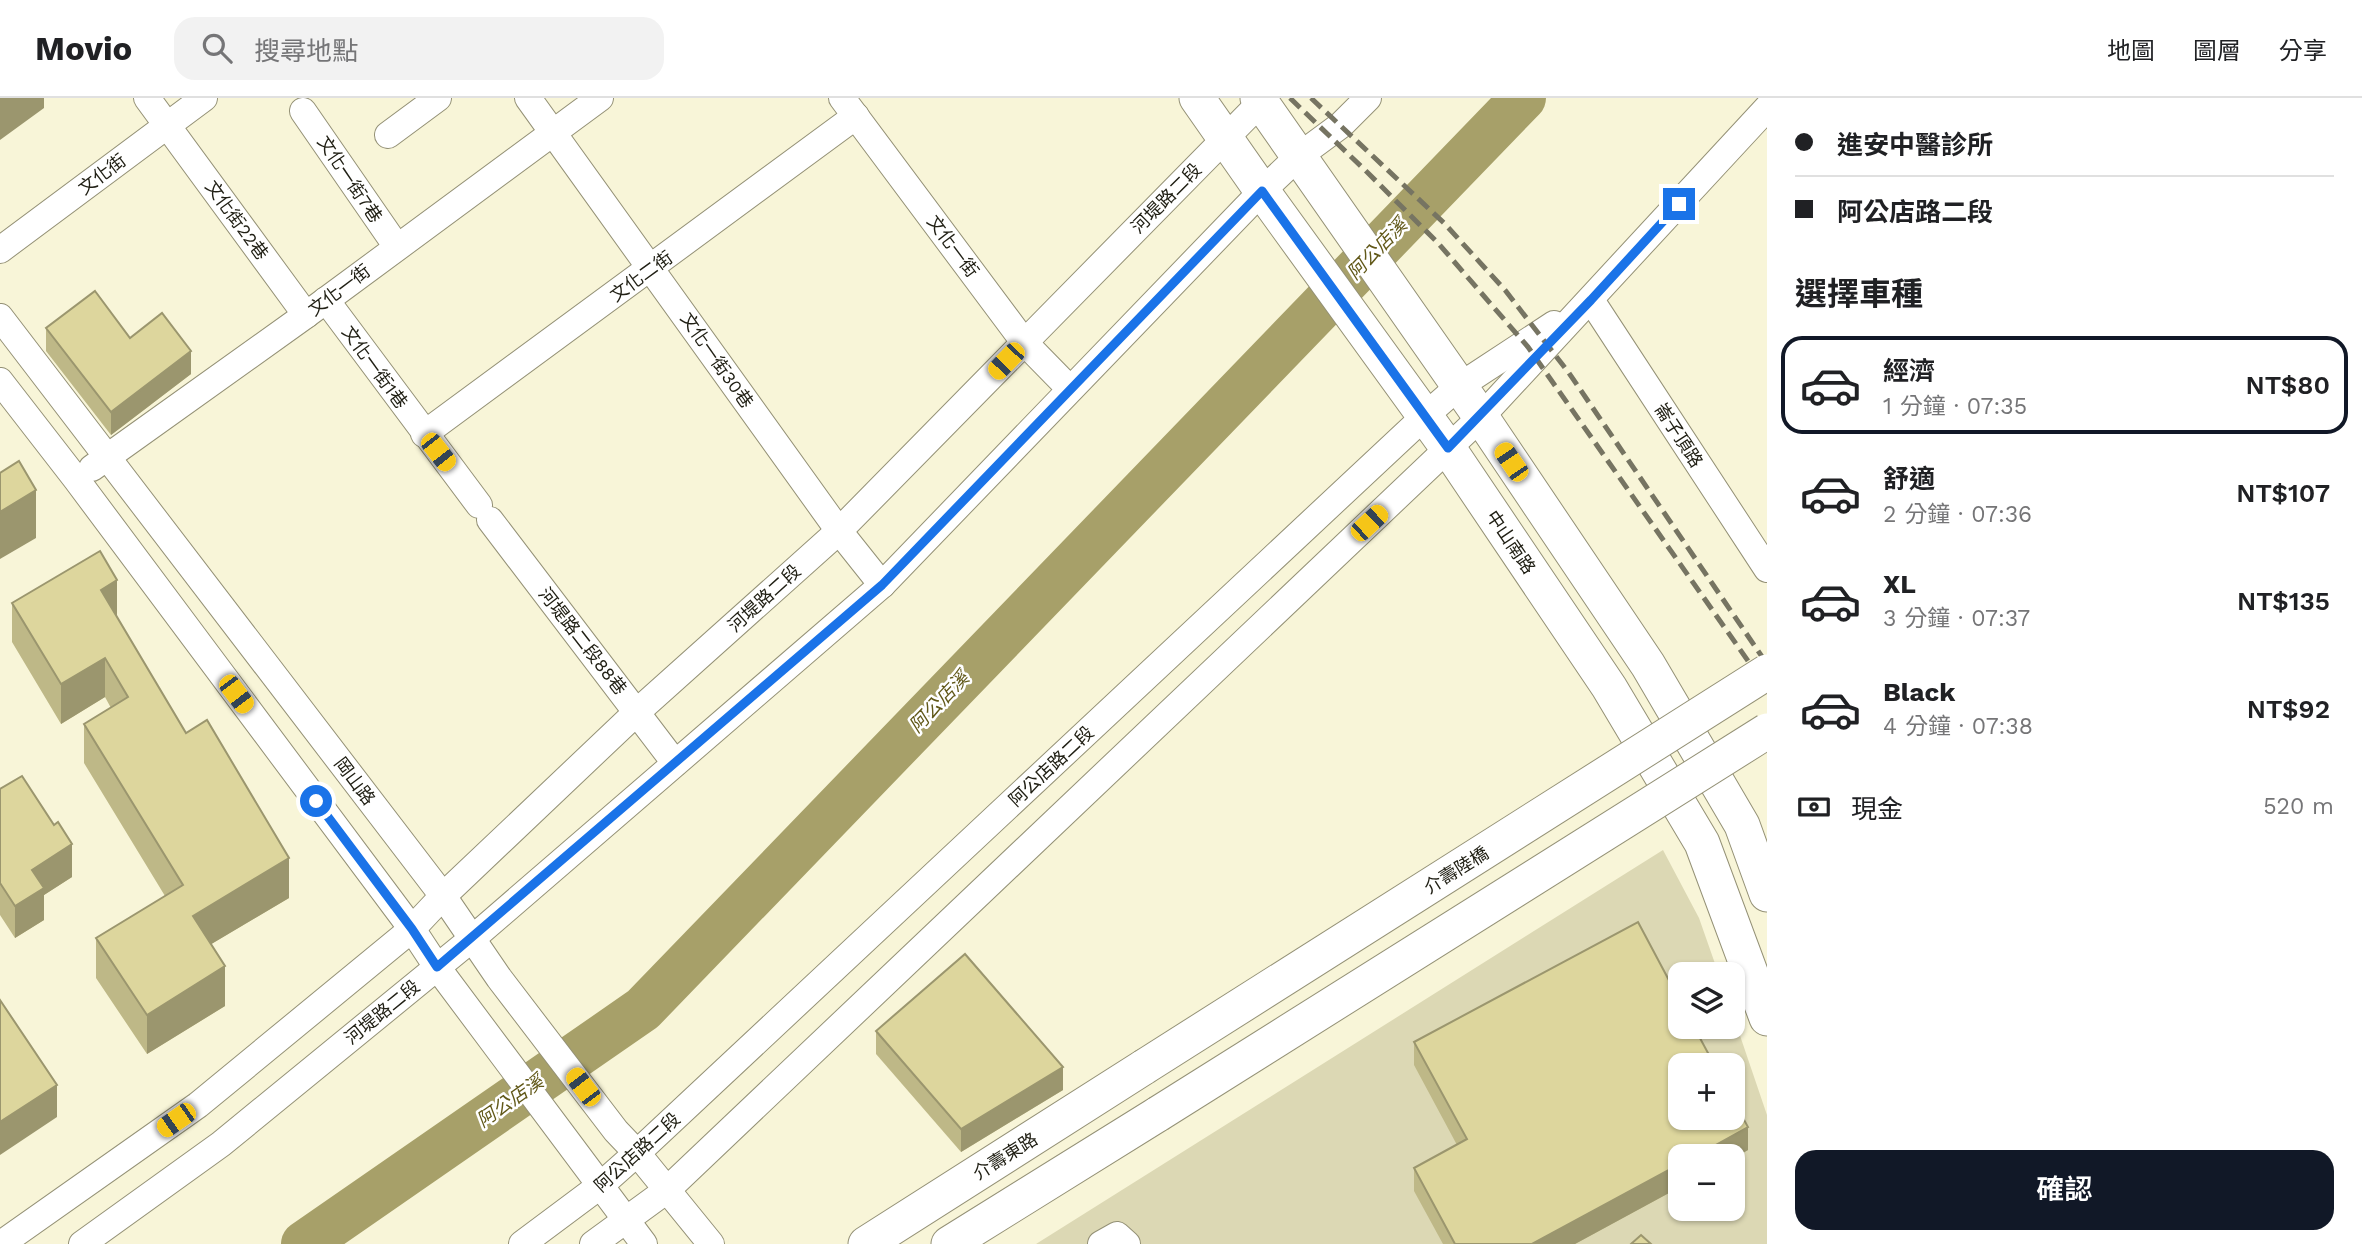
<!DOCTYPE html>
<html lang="zh-TW">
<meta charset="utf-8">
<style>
:root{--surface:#fff;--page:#f2f2f2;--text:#202124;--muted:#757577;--line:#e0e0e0;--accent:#111827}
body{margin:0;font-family:"Work Sans","Noto Sans TC",sans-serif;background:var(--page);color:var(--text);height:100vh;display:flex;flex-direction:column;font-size:26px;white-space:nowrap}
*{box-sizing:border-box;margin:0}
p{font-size:23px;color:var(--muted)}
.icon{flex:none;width:38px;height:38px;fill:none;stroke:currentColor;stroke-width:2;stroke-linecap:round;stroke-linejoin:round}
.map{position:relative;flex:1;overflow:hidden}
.details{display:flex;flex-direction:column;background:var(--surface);width:595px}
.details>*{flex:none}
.hud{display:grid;align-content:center;height:154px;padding:0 28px;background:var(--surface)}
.controls{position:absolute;left:1668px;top:864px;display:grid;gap:14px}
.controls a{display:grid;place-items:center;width:77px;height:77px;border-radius:14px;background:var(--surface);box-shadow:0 2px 5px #0004;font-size:35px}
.end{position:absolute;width:32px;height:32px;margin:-16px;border:9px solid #1a73e8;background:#fff;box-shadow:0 0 0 4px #fff}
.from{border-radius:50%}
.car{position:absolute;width:21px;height:42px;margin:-21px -10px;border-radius:9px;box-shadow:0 0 5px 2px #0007;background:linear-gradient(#f5c518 24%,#345 0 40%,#f5c518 0 76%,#345 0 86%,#f5c518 0)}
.hud b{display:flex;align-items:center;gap:24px;height:66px;font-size:26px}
.hud b+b{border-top:2px solid var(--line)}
.hud i{width:18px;height:18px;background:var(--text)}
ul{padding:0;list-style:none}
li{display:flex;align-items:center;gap:21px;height:98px;margin:0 14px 10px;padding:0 14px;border:4px solid transparent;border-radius:21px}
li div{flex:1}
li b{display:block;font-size:26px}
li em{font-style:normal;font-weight:600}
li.active{border-color:var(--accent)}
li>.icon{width:63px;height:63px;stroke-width:1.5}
h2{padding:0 28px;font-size:32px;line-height:84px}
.pay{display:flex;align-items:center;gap:18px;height:77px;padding:0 28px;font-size:26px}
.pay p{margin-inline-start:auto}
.button{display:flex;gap:14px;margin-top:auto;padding:14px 28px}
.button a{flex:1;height:80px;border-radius:21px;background:var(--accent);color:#fff;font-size:28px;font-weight:600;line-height:80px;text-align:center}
header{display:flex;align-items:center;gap:42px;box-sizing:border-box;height:98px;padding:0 35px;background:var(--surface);border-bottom:2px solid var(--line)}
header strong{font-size:33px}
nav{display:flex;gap:38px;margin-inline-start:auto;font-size:24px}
.search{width:490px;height:63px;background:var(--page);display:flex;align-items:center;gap:18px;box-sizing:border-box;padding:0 24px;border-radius:21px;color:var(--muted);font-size:26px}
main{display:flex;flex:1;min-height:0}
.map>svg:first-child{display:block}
</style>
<header>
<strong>Movio</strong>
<div class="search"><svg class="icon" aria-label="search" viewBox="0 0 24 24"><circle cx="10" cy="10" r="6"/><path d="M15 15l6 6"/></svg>搜尋地點</div>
<nav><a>地圖</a><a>圖層</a><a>分享</a></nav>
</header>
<main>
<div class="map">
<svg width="1767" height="1146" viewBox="0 0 1767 1146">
<rect width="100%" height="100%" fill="#f8f5d8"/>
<path fill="#dcd8b4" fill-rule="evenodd" d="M1663,752L1699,820L1719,877H1680V929H1732L1733,917L1767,1017V1146H1036ZM1680,968H1732V1020H1680ZM1680,1059H1732V1111H1680Z"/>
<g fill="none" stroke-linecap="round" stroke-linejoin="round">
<path stroke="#a7a069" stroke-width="46" d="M304,1146L643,911L1523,0"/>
<defs>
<g id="minor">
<path d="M147,0L306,217"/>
<path d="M528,0L839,433L882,487"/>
<path d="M842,0L1024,244L1070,291"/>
<path d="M303,13L397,149"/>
<path d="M388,37L438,0"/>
<path d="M0,152L204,0"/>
<path d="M326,202L479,407"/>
<path d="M1591,202L1767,471"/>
<path d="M0,219L443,798L499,880L616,1033L637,1055L711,1146"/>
<path d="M0,283L76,381L412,831L437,869L644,1146"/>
<path d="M424,336L856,18"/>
<path d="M92,370L306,217L600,0"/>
<path d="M490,422L675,665"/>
<path d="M1,1146L198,1007L412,831L443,798L638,613L839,433L1265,0"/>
<path d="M82,1146L221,1046L473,840L882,487L1262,93L1299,58L1341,27L1368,0"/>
<path d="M522,1146L601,1087L637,1055L1425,318L1458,289L1554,226"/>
<path d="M593,1146L667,1092L1481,319L1767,10"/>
<path d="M1101,1146L1117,1137L1127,1146"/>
</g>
<g id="major">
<path d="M1197,0L1262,93L1448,350L1609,589L1702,745L1767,920"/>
<path d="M1258,0L1481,319L1648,567L1742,727L1767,796"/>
<path d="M866,1146L1144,969"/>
<path d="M949,1146L1158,1016"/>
</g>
</defs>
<use href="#minor" stroke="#949176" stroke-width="28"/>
<use href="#major" stroke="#949176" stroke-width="37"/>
<use href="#minor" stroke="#fff" stroke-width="26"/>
<use href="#major" stroke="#fff" stroke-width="35"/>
<g stroke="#767462" stroke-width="5" stroke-dasharray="14 7" stroke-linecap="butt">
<path d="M1290,0L1367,74L1438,145L1528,249L1767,590"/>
<path d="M1311,0L1444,125L1505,192L1569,275L1767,566"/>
</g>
<defs>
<g id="major-bridge">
<path d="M1144,969L1767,574"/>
<path d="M1158,1016L1767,633"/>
</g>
</defs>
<use href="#major-bridge" stroke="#949176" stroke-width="37" stroke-linecap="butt"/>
<use href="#major-bridge" stroke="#fff" stroke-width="35"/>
</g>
<g fill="#beb887">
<path d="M46,230L130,240L191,276L111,337L46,253Z"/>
<path d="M12,505L117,519L186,635L289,800L211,846L225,908L147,956L96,880V840L165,798L84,665V626L111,610L105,599L61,626L12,544Z"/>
<path d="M0,691L72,779L44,797V822L15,840L0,817Z"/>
<path d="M876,933L1063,992L961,1054L876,956Z"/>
<path d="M1414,944L1748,1052L1732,1061V1059L1680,1089L1575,1146H1443L1414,1093V1070L1457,1047L1414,967Z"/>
</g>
<g fill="#9b966e">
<path d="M0,0H44V10L0,42Z"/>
<path d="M191,253V276L111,337V314Z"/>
<path d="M36,392V440L0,461V414Z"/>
<path d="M117,482V521L101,492Z"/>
<path d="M105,560V599L61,626V586Z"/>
<path d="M72,746V779L44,797V822L15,840V808L32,772Z"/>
<path d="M289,760V800L193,857V818Z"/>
<path d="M225,868V908L147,956V917Z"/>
<path d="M1063,969V992L961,1054V1031Z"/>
<path d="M57,987V1019L0,1057V1024Z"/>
<path d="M1748,1029V1052L1732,1061V1059H1694Z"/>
<path d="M1680,1066V1089L1575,1146H1532Z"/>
</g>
<g fill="#ddd69d" stroke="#9b966e" stroke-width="2">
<path d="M95,193L130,240L162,215L191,253L111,314L46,230Z"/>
<path d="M19,363L36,392L0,414V375Z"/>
<path d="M100,453L117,482L101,492L186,635L207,622L289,760L193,818L225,868L147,917L96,840L183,787L84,626L128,599L105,560L61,586L12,505Z"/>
<path d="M22,678L54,727L58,724L72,746L32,772L44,790L15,808L0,785V691Z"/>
<path d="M1638,824L1680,903V929H1694L1715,968H1680V1020H1732V1000L1748,1029L1694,1059H1680V1066L1532,1146H1455L1414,1070L1467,1041L1414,944Z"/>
<path d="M965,856L1063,969L961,1031L876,933Z"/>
<path d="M0,902L57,987L0,1024Z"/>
<path d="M1641,1137L1651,1146H1631Z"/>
</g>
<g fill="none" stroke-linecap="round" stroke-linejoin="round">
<path stroke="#1a73e8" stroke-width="9" d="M316,703L412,831L437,869L882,487L1262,93L1448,350L1591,202L1679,106"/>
</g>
<g text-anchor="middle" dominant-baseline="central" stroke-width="5" stroke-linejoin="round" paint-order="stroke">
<g font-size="18" fill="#212015" stroke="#fff">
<text transform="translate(102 76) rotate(-37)">文化街</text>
<text transform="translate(350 81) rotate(56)">文化一街7巷</text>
<text transform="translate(1166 100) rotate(-45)">河堤路二段</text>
<text transform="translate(237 122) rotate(54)">文化街22巷</text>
<text transform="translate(953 148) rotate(53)">文化一街</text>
<text transform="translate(641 178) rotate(-36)">文化二街</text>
<text transform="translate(339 192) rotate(-37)">文化一街</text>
<text transform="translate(717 262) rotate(55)">文化一街30巷</text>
<text transform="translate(375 269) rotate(54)">文化一街1巷</text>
<text transform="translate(1679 337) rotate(57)">崙子頂路</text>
<text transform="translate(1511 444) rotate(56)">中山南路</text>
<text transform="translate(764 500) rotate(-42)">河堤路二段</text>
<text transform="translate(583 543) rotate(52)">河堤路二段88巷</text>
<text transform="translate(1051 668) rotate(-43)">阿公店路二段</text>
<text transform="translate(355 683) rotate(53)">岡山路</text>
<text transform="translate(1456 772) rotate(-32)">介壽陸橋</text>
<text transform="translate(382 914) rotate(-39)">河堤路二段</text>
<text transform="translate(637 1054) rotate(-42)">阿公店路二段</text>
<text transform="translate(1005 1058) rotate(-32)">介壽東路</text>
</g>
<g font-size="19" font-style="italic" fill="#615818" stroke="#fff">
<text transform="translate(1377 151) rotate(-46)">阿公店溪</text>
<text transform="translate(939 604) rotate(-46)">阿公店溪</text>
<text transform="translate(510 1003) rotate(-35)">阿公店溪</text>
</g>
</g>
</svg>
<div class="controls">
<a><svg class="icon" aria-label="layers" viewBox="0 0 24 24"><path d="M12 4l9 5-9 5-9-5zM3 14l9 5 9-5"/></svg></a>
<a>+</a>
<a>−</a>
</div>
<i class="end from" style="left:316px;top:703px"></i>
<i class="end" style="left:1679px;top:106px"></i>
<i class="car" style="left:1006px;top:263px;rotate:224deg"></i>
<i class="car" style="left:438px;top:354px;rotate:142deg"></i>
<i class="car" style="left:1511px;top:364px;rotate:326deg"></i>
<i class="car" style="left:1369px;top:425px;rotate:47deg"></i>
<i class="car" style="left:236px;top:596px;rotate:143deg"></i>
<i class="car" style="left:583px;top:989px;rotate:323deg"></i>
<i class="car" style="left:176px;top:1022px;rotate:235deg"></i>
</div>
<section class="details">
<div class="hud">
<b><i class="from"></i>進安中醫診所</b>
<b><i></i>阿公店路二段</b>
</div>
<h2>選擇車種</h2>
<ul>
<li class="active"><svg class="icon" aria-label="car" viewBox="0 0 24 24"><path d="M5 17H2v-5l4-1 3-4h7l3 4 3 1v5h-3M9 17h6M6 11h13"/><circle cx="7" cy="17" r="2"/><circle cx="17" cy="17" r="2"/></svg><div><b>經濟</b><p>1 分鐘 · 07:35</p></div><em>NT$80</em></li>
<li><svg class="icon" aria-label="car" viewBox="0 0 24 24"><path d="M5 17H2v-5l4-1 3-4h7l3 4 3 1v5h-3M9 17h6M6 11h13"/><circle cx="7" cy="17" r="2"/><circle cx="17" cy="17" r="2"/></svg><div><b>舒適</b><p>2 分鐘 · 07:36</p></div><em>NT$107</em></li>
<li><svg class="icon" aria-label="car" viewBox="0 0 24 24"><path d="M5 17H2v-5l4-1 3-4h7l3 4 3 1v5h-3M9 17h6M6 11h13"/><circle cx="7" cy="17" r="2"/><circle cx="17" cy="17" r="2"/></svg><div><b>XL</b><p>3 分鐘 · 07:37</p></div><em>NT$135</em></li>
<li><svg class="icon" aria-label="car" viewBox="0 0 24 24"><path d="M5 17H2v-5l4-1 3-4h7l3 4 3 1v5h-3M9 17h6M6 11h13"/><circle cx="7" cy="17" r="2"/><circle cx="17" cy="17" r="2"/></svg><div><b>Black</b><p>4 分鐘 · 07:38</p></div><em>NT$92</em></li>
</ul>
<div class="pay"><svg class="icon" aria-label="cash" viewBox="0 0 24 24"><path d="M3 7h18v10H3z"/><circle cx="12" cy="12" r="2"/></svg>現金<p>520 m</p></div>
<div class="button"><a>確認</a></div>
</section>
</main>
